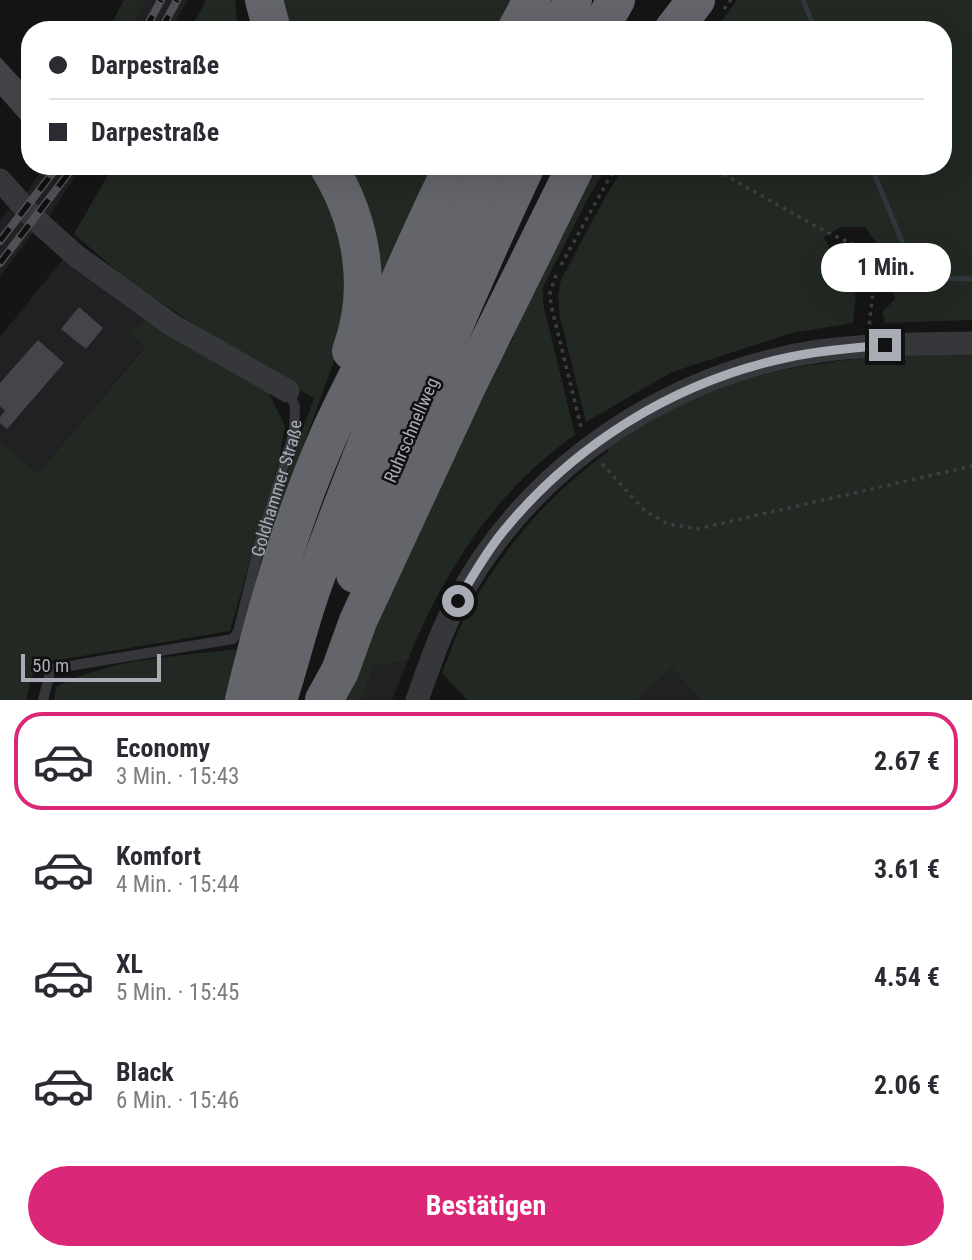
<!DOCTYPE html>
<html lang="de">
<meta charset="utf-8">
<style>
:root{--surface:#fff;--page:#f2f2f3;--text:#2b2b33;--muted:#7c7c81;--line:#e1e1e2;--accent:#db2777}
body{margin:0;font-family:"Roboto Condensed",sans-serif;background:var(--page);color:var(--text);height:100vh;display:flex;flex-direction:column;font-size:26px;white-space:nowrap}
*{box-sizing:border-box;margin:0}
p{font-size:23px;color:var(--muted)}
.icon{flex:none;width:38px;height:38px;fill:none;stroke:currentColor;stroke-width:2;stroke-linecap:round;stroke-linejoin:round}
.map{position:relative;height:700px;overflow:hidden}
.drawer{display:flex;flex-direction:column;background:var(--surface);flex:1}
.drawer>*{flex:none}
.banner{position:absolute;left:21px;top:21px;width:931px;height:154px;border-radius:28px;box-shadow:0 7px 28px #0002;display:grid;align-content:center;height:154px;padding:0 28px;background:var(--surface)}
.scale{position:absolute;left:21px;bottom:18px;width:140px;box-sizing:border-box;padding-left:7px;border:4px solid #a8acb5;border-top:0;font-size:19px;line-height:24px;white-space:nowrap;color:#a8acb5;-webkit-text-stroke:5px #101011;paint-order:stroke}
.end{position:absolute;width:32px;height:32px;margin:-16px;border:9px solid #a8acb5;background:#111;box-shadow:0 0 0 4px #111}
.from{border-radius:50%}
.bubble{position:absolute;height:49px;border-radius:24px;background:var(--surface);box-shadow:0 7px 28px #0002;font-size:23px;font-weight:700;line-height:49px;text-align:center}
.banner b{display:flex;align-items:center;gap:24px;height:66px;font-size:26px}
.banner b+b{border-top:2px solid var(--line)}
.banner i{width:18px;height:18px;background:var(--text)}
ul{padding:12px 0 0;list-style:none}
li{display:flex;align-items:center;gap:21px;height:98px;margin:0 14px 10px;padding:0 14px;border:4px solid transparent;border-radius:28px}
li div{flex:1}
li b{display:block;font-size:26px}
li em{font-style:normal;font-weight:700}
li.active{border-color:var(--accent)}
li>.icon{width:63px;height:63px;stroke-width:1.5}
.primary-button{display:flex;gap:14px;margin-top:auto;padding:14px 28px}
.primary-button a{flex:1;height:80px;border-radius:42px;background:var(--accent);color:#fff;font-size:28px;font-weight:700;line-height:80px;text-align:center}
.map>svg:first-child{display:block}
</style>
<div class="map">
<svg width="972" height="700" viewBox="0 0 972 700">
<rect width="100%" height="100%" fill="#151516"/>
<g fill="#212123">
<path d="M147,0H188L170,30H130Z"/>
<path d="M45,166H82L48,218L33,233L0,276V219L26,193Z"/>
<path d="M64,258L148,319L145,346L38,473L0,441V337Z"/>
<path d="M408,660L392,700H360L374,666Z"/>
<path d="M672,667L702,700H637Z"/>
</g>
<g fill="#222822">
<path d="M124,0H147L130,30H108Z"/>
<path d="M206,0H235L238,30H190Z"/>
<path d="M277,0H511L496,30H282Z"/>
<path d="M737,0H972V320L885,323L882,312L895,299L884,254L865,227H841L824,237L856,296L853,323L792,333L672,372L586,422L560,317L558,296L561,280L604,199L624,166H943V30H715Z"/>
<path d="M113,166H314L351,260L340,345L283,501L248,610L250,592L276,504L314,398L211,339L202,329L131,283L74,234Z"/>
<path d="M340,166H438L383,281Z"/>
<path d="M598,166H607L585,204L543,287V303L575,435C497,489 443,572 408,660L375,666L360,700H344L443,463L513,338V334Z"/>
<path d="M148,319L263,381L285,426L279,460L230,631L35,664L26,700H0V441L38,473L145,347L129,333Z"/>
<path d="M972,353V700H702L672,668L637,700H467L442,673C450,654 457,631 467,613C504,547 547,496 609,451L607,448C628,435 649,420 671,409C764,361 869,355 972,353Z"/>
<path d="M236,649L226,700H54L56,687C110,658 176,657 236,649Z"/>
</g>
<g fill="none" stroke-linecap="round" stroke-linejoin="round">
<g stroke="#30373e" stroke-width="5">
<path d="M803,0L815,30"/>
<path d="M871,166L906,251L925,278L972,279"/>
</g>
</g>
<g fill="#444549">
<path d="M0,57L30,90V125L27,127L0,96Z"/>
<path d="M79,307L103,328L86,349L61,329Z"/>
<path d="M38,340L64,363L7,429L0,423V417L5,411L0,406V383Z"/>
</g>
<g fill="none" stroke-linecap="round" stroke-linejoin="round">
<g stroke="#3d3e42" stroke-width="3.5" stroke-dasharray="3.5 5" stroke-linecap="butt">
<path d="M724,9L731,0"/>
<path d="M709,166L817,227L856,246L874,284L869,327"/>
<path d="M561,265L616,166"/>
<path d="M556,275L550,293L551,305L582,431"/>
<path d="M602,464L645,511L668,524L697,529L972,466"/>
</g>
<path stroke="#36373b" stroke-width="10" id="s1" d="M43,700L51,669L233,639L238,632L261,538L294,432L295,406L288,391"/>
<g stroke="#36373b" stroke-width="23">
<path d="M0,180L35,219L75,255L172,325L288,391"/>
<path d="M417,700C429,667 440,633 457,602C528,467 669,373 819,351C869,344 921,344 972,343"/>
</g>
<g stroke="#63656b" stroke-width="38">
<path d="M264,0L272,30"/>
<path d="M516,30L532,0"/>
<path d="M558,30L573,0"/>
<path d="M599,30L616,0"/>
<path d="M673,30L696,0"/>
<path d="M328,166C362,221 374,289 351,351"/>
<path d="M355,574C406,436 463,300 526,166"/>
<path d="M244,700C265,611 291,521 328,437C339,411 353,386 365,360C393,295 421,230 453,166"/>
<path d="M278,700C290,663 299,625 312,588C363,444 424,305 488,166"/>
<path d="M324,700L340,671L358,621L469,382L576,166"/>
</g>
<defs>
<g id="rail">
<path d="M145,30L161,0"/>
<path d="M161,30L177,0"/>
<path d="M0,241L58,166"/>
<path d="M0,263L74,166"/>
</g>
</defs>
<use href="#rail" stroke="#505156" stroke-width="8"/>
<use href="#rail" stroke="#101011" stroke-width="5" stroke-dasharray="16" stroke-linecap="butt"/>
</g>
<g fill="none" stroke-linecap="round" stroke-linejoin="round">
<path stroke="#a8acb5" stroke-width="9" d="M458,601C470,580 483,558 498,538C570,446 675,381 790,357C821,350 853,348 885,345"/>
</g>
<g text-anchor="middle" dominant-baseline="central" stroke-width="5" stroke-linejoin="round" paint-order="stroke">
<g font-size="18" fill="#a8acb5" stroke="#101011">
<text transform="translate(411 430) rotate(-67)">Ruhrschnellweg</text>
<text stroke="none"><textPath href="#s1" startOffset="374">Goldhammer Straße</textPath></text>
</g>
</g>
</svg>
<div class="scale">50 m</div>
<i class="end from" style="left:458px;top:601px"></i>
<i class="end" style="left:885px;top:345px"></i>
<div class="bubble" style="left:821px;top:243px;width:130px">1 Min.</div>
<div class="banner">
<b><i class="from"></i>Darpestraße</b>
<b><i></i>Darpestraße</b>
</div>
</div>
<section class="drawer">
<ul>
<li class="active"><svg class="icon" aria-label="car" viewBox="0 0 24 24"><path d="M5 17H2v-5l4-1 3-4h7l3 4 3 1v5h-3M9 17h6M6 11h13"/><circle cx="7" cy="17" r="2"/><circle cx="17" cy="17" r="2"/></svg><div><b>Economy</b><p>3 Min. · 15:43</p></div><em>2.67 €</em></li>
<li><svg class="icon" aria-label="car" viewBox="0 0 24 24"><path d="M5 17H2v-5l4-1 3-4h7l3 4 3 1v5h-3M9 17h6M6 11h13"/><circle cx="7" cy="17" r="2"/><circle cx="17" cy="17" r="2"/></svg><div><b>Komfort</b><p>4 Min. · 15:44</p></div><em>3.61 €</em></li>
<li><svg class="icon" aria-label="car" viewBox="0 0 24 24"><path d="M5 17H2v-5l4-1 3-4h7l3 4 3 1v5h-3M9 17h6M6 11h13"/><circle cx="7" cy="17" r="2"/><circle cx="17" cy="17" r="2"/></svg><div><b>XL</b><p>5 Min. · 15:45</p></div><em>4.54 €</em></li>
<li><svg class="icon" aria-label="car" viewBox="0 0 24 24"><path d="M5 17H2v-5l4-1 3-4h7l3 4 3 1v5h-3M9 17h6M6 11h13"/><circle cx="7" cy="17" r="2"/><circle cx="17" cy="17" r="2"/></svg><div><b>Black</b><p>6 Min. · 15:46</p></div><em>2.06 €</em></li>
</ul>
<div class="primary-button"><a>Bestätigen</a></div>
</section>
